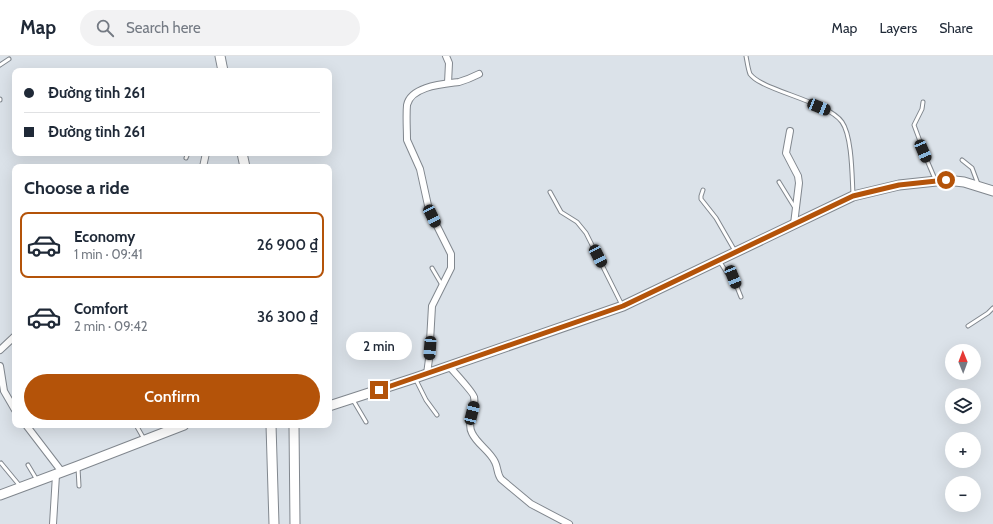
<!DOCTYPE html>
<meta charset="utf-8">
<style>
:root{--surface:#fff;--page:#f2f2f3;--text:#1f2937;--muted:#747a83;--line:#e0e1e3;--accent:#b45309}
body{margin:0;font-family:Cabin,sans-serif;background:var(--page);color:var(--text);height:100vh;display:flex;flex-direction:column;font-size:15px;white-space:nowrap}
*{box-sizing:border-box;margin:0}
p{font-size:13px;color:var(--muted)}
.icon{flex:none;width:22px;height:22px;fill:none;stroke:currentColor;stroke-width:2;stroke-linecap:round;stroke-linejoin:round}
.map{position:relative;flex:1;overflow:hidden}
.sheet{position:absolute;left:12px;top:108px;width:320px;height:264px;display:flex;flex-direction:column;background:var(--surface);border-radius:8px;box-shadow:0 4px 16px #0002}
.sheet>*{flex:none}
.hud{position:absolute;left:12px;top:12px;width:320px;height:88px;border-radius:8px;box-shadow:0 4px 16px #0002;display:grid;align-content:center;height:88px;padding:0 12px;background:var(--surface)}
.needle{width:26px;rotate:359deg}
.buttons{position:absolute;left:945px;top:288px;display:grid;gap:8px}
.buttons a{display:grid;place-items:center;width:36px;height:36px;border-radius:50%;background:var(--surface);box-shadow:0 4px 16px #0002;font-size:20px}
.end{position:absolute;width:18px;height:18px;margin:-9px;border:5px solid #b45309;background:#fff;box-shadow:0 0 0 2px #fff}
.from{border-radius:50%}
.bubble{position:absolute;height:28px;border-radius:14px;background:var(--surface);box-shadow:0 4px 16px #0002;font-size:13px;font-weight:600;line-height:28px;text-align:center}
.car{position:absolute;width:12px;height:24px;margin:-12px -6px;border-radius:5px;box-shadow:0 0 3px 1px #0007;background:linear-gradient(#222 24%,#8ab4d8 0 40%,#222 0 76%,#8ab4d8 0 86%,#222 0)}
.hud b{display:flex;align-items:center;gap:14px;height:38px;font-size:15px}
.hud b+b{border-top:1px solid var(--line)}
.hud i{width:10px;height:10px;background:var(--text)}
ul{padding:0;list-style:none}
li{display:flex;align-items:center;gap:12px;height:66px;margin:0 8px 6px;padding:0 4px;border:2px solid transparent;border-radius:8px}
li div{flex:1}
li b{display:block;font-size:15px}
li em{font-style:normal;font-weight:600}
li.current{border-color:var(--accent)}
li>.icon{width:36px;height:36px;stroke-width:1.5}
h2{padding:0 12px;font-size:18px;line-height:48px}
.primary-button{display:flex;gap:8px;margin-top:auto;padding:8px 12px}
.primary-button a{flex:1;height:46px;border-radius:24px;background:var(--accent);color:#fff;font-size:16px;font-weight:600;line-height:46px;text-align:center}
header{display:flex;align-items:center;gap:24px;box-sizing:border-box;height:56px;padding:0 20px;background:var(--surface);border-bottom:1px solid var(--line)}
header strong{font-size:19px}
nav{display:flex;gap:22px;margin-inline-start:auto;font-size:14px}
.search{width:280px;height:36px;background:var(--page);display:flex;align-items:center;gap:10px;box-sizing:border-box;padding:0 14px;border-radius:22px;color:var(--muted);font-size:15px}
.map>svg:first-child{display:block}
</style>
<header>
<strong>Map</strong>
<div class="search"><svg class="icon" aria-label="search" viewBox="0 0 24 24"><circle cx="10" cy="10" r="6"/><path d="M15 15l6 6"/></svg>Search here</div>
<nav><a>Map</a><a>Layers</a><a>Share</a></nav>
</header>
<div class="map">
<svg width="993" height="468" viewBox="0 0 993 468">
<rect width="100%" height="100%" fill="#dbe2e9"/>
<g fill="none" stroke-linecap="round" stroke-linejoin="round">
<defs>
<g id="lane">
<path d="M746,0C747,5 748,13 750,18C753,22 758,25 762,27C782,38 830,49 842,66C852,80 852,120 853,138"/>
<path d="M0,9L9,3"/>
<path d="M0,44V43"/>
<path d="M921,88L914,69L922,53L923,46"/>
<path d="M923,95L935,123"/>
<path d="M186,102L188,97"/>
<path d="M962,104L972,112L978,128"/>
<path d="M779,126L795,152"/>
<path d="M703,134L701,140V143L716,162L735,195"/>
<path d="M550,136L561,156L577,166L586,177L622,249"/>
<path d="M720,206L727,217L733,221L741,241"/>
<path d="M432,212L442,229"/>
<path d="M968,270L988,257L993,252"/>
<path d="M416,324L426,344L437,359"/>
<path d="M353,344L366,366"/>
<path d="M136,369L144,383"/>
<path d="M1,407L20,430"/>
<path d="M28,409L37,424"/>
<path d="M78,412L79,430"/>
</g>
<g id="street">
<path d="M446,0L449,7L448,27"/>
<path d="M790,75L786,97L798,120L799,127L794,168"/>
<path d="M203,111L206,97"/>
<path d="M0,294L15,280"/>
<path d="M0,310L4,335L15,354"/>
<path d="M449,310C454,316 474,337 474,341C477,353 466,366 472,377C477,388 490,395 495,406C498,412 497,418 501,423L531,448L569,468"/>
<path d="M427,318L429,303L432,250L451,212V198L429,154L420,113L407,84C407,73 406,60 407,49C411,30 444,28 459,26C466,24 473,21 479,18"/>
<path d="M26,369L62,416"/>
<path d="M53,468L56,419"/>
</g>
<g id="secondary">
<path d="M220,0L223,15"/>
<path d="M242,97L245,111"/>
<path d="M329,350L415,322L623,250L853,140L899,129L946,124L964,126L993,135"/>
<path d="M271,369L274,468"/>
<path d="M294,369L295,468"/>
<path d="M0,439L78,410L184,369"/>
</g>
</defs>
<use href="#lane" stroke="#81878e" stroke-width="5"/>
<use href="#street" stroke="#81878e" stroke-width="8"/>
<use href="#secondary" stroke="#81878e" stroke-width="11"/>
<use href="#lane" stroke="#fff" stroke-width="3"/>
<use href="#street" stroke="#fff" stroke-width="6"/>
<use href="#secondary" stroke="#fff" stroke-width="9"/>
</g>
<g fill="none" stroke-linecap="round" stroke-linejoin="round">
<path stroke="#b45309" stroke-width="5" d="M379,334L623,250L853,140L899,129L946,124"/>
</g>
</svg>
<div class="buttons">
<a><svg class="needle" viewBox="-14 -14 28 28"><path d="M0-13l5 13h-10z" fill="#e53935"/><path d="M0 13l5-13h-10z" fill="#747a83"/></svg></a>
<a><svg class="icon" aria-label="layers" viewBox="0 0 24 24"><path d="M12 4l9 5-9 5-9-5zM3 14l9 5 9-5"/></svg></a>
<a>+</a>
<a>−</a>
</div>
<i class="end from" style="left:946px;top:124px"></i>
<i class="end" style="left:379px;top:334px"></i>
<div class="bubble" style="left:346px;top:276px;width:66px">2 min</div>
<i class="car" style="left:819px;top:51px;rotate:112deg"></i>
<i class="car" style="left:923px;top:95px;rotate:157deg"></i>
<i class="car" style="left:432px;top:160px;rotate:154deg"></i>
<i class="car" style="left:598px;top:200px;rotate:153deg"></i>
<i class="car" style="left:733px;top:221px;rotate:158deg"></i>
<i class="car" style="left:430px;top:292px;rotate:184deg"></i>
<i class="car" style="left:472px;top:357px;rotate:14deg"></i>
<div class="hud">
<b><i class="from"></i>Đường tỉnh 261</b>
<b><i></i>Đường tỉnh 261</b>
</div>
<section class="sheet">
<h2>Choose a ride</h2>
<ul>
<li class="current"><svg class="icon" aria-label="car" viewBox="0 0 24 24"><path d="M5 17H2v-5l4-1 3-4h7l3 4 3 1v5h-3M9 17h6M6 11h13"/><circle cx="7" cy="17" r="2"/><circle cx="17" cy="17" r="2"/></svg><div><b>Economy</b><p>1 min · 09:41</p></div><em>26 900 ₫</em></li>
<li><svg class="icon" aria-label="car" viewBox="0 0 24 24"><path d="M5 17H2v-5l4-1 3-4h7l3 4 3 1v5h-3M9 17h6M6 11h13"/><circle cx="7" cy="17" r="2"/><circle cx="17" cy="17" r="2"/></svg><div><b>Comfort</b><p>2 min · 09:42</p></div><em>36 300 ₫</em></li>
</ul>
<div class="primary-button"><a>Confirm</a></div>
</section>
</div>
